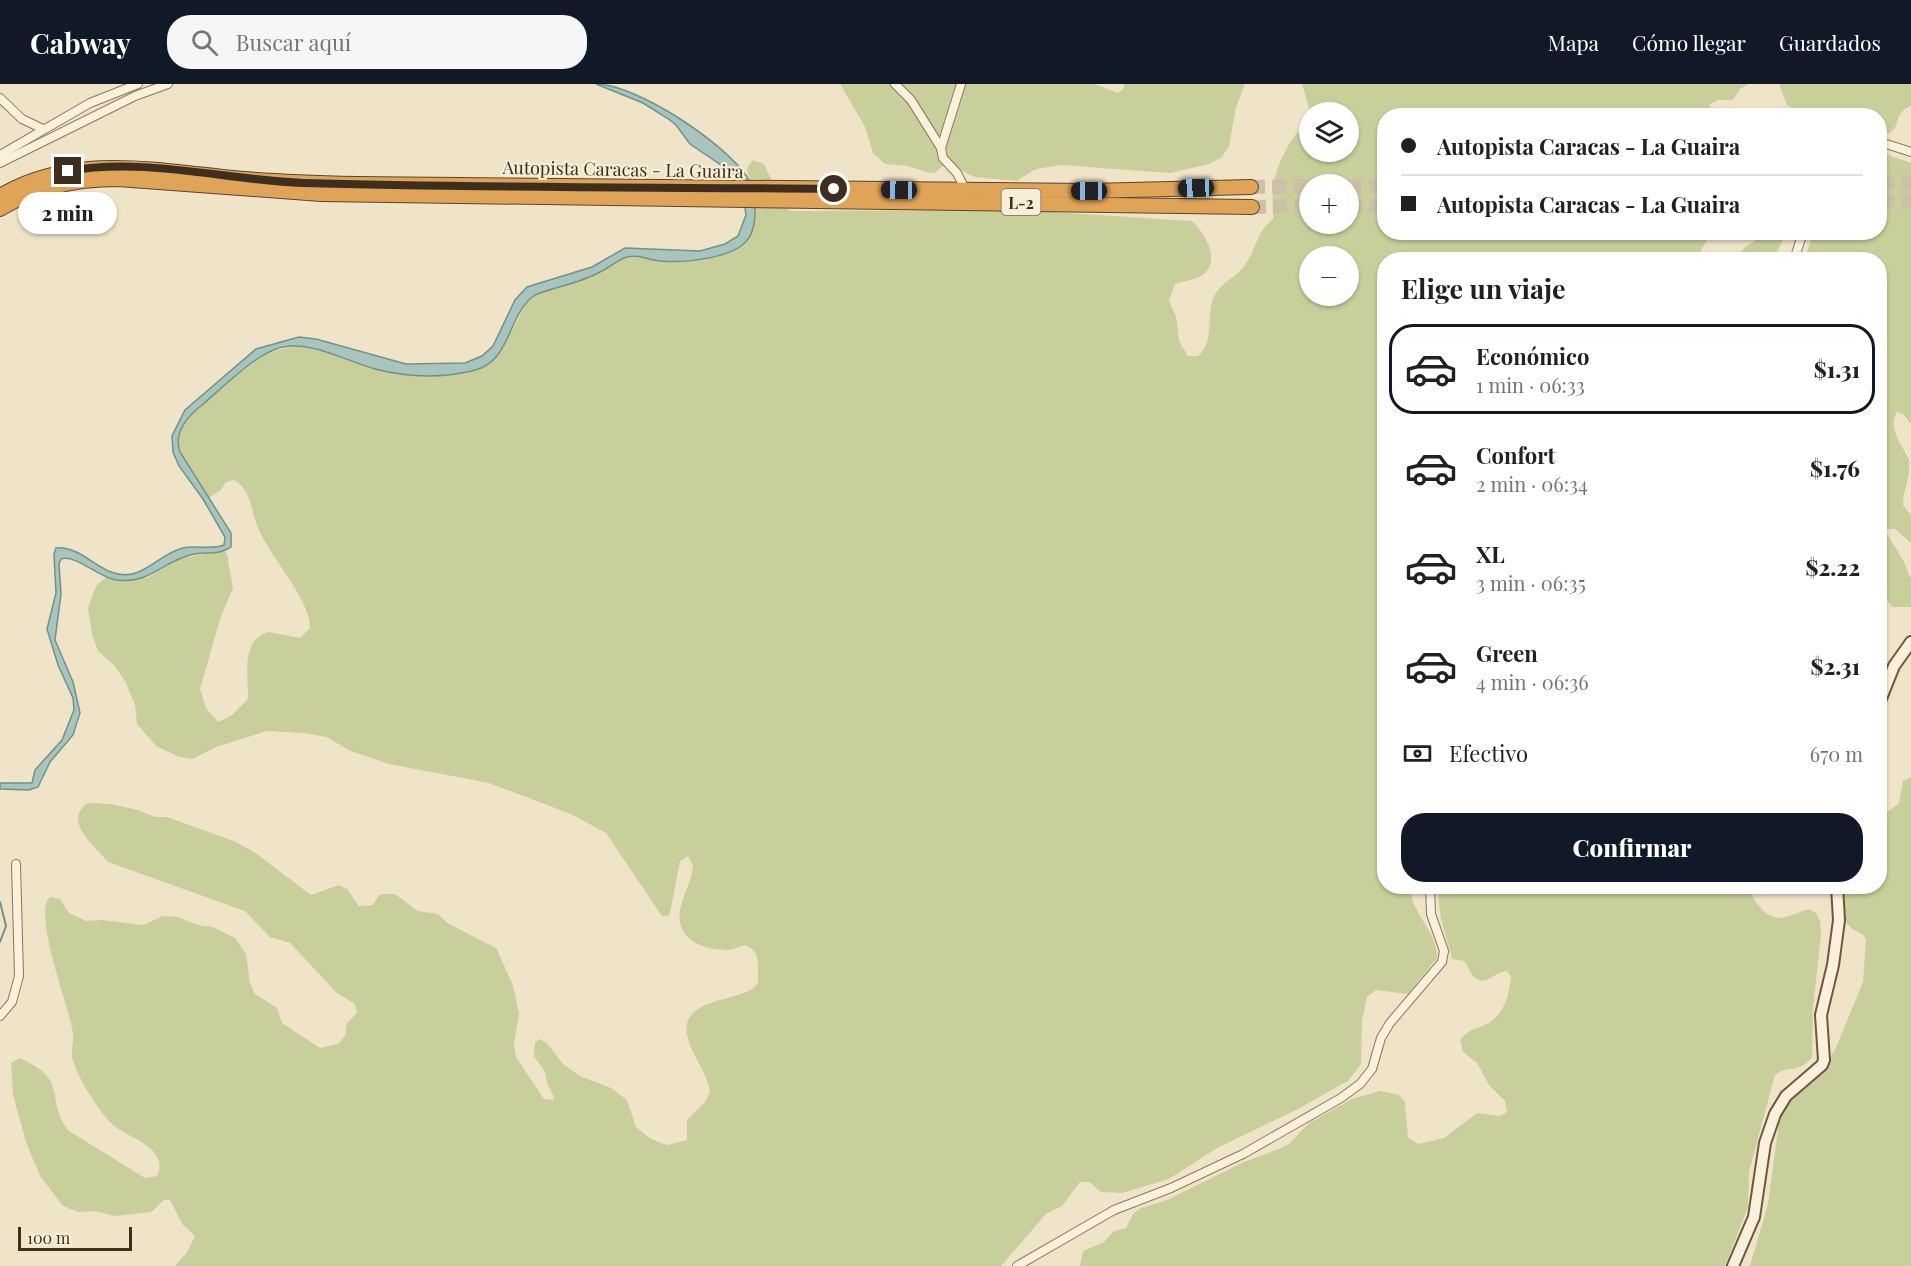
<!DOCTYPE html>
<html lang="es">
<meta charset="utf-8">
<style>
:root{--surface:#fff;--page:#f6f6f6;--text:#202124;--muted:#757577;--line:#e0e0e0;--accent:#111827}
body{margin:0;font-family:"Playfair Display",serif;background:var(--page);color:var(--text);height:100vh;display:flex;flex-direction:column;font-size:22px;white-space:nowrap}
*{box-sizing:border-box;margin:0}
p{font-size:20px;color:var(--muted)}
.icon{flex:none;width:33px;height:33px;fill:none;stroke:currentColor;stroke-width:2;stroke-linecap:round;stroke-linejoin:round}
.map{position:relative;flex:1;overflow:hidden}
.panel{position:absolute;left:1377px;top:168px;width:510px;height:642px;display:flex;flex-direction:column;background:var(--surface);border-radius:24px;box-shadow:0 2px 4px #0004}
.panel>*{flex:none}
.banner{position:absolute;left:1377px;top:24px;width:510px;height:132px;border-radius:24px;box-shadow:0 2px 4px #0004;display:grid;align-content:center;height:132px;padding:0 24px;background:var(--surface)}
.fabs{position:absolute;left:1299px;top:18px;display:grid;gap:12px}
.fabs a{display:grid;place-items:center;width:60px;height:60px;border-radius:50%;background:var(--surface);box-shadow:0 2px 4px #0004;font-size:30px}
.scale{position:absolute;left:18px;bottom:15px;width:114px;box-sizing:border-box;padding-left:6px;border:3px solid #3d2e20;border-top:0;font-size:16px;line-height:21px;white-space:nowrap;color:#3d2e20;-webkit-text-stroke:4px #f7eed8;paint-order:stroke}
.end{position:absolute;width:27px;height:27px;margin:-14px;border:8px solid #3d2e20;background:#fff;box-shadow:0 0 0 3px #fff}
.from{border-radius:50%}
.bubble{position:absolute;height:42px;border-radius:21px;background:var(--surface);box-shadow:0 2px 4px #0004;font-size:20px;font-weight:800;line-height:42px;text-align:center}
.car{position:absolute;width:18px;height:36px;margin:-18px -9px;border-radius:8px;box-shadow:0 0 4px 2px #0007;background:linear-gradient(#222 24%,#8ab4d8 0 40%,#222 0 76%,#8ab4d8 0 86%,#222 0)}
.banner b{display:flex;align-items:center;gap:21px;height:57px;font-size:22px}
.banner b+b{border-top:2px solid var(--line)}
.banner i{width:15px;height:15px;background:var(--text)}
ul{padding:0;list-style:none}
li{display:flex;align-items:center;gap:18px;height:90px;margin:0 12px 9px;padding:0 12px;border:3px solid transparent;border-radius:24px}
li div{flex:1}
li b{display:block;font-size:22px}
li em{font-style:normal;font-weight:800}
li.on{border-color:var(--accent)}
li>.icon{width:54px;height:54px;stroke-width:1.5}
h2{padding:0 24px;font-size:27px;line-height:72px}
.pay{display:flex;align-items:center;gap:15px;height:66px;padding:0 24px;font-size:22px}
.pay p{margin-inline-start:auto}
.primary-button{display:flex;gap:12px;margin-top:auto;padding:12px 24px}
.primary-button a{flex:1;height:69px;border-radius:24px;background:var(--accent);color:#fff;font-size:24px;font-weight:800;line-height:69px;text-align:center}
header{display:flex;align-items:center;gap:36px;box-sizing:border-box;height:84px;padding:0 30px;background:var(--accent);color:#fff}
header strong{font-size:28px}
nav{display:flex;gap:33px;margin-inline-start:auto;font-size:21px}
.search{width:420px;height:54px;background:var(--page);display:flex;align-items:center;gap:15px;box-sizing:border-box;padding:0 21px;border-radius:24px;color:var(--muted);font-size:22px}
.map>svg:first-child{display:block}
</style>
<header>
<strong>Cabway</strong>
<div class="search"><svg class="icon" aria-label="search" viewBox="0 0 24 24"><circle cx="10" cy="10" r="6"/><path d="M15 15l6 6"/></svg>Buscar aquí</div>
<nav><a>Mapa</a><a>Cómo llegar</a><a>Guardados</a></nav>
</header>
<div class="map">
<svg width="1911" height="1182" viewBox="0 0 1911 1182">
<rect width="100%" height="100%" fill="#f0e4c8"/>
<g fill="#c9cf9b" fill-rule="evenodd">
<path d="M840,0H1095L1118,9L1124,4V0H1245L1236,23L1229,62L1222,73L1209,80L1170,89L1061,81L1036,85L1016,97L975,93L951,82H943L936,88L930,89L907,82L885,80L873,69L865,43Z"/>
<path d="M1302,0H1748L1740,5L1733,16H1718L1710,20V27L1718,31L1384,32V148L1712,149L1701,166L1702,175L1384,176V802L1410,803C1411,829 1438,848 1437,874L1408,910L1376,906L1367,913L1362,937L1361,980L1348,997L1294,1027L1217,1064L1169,1095L1122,1109L1101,1108L1089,1098H1080L1062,1122L1046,1130L1001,1182H175L187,1168L195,1152L183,1141L170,1116H164L151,1128L116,1132L94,1127L78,1128L63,1122L40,1092L26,1058L13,1011L11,979L19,974C71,995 44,1017 69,1047L145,1094L157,1092C171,1061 122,1054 108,1036C95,1020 80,998 73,977C70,968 74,959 73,950C70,923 32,832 50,813L60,815L69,829L86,837L102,836L143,841L163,832L178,833L198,841L213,843L235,854L246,870L250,899L255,910L277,924L282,939L320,964L338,960L345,952L347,939L357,929L355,920L337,909L290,859L270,853L245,827L108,778C96,763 61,737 88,719L110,720L138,726L155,733H167L234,757L254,768L311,811L339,801L347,805L359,822L373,821L380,810H395L418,827L438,830L449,840L496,864L513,901L519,930L514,960L516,973L544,1015L553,1016L554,1013L547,999L545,988L534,972L535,958L540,955L547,959L563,980L580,992L611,1004L627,1016L636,1043L651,1055L667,1061L687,1056V1036L705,1018L710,1008C708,984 673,951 692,930C709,912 746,916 758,899C757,883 763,869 745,861C739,862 734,866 727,866C700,866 673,854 681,822C684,809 692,796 693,781L688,772L680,777L670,829L668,832H662L606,749L571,730L489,699L389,680L348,666L327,653L304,649L267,647L216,663L193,675L179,673L156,662L137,640L135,621L126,599L115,582L98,567L92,550L88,524L96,502L106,493L147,494L181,474L224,467L227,470L233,504L220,535L200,605L206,624L218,638L232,631L248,615C249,594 239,556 269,548L300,554L310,544C311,514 265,469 255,436C251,422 249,404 234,396L226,398L221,406L208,414C201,402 179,373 178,361C176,329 240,289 264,272C277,265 287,263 301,263L438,291L502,266L527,218L537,210L595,191L625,174L638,173L667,177L718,173L754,139V123L747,84L753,76L764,80L784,123L791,127L1021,126L1191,137C1203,145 1220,174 1206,188C1197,197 1185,196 1175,200L1169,217L1176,232L1179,257L1188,272H1198C1215,258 1206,233 1213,215C1219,198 1238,194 1247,178C1258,161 1256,149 1273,135C1272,101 1273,87 1291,57C1296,48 1305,44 1309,35L1310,68H1348V28H1310ZM1310,100H1348V140H1310ZM1310,172H1348V212H1310Z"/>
<path d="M1779,0H1911V22C1889,30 1905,51 1880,50V32L1806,31L1787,21Z"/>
<path d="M1880,68L1911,79V340L1903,330L1897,328C1887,344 1903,362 1909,376C1911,393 1903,405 1903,421L1911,431V459L1895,445H1884L1903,476L1911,495V523H1892L1880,505V176L1804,175L1814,149L1880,148Z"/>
<path d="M1769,148L1786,149L1774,175H1736L1745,163Z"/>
<path d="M1911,693V1182H1750L1768,1120L1779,1038L1791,1016L1816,993L1835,966L1863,898L1866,855C1862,848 1856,848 1851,844C1840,834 1843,816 1844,803L1880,802V734L1899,719L1903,697Z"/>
<path d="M1437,803H1748C1753,815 1765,835 1781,834C1790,833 1800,827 1809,825L1816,829L1820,837L1821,850L1813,924L1812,973C1800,990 1786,981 1775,991L1749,1088L1748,1123L1725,1182H1080L1083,1167L1104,1158L1114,1147L1126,1144L1133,1130L1141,1124L1167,1116L1244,1078L1281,1064L1290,1059L1309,1039L1352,1015L1380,1007L1399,1011L1405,1018L1408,1054L1418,1060L1444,1054L1477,1029L1500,1032L1507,1028L1505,1017L1489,1001L1477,979L1463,968L1460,956C1466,948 1472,946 1480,943C1503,935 1508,916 1511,893L1507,887C1495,887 1487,903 1475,894C1469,889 1469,882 1464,877L1452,875L1441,835Z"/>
</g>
<path fill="#a9c4bc" stroke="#6f938a" stroke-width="1.5" d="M596,0C636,0 725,59 747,93C756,107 758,137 750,152C738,175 684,179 660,177C648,176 636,169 624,174C614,179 606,186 596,190C582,197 567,201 552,205C545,208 536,209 531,214C506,237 511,278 472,287C441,294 406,293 375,285C346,277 307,254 276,265C252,274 222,304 202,321C188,332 173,349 180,368L231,449V463C219,472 204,467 190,471C160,479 151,500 116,496C100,494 75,470 61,475L59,480L61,510L55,556L73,598L80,629L73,651L50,678L38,703L29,706L0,705V699H32L35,686L62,656L74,626L73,614L58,581L47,545L56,509L54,470L56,464C77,462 93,481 111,488C141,500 157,470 183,464C197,461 212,466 224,461L225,453L203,415L179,382L173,368L172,352L185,326L256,265L299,253L316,255L406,280L465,279L482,272L493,262L515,216L527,203L592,183L625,164L700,167L725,160L738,152L746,131L742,102L737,92L690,60L676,41L667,34L643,19Z"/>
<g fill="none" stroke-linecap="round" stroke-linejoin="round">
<path stroke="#6f938a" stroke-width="2" d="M0,818L6,842L0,858"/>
<g stroke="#ccc0a6" stroke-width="14" stroke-dasharray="14 7" stroke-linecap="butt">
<path d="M1880,98H1911"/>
<path d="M1348,102H1384"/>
<path d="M1251,103L1310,102"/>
<path d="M1880,118H1911"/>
<path d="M1348,122H1384"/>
<path d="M1252,123L1310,122"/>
</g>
<defs>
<g id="street">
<path d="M895,0L911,16L941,64"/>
<path d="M961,0L941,64L943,74L957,89L966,107"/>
<path d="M0,14L22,35L43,45"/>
<path d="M1880,58L1911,68"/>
<path d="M0,71L90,19L138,0"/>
<path d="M0,79L135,12L168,0"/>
<path d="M1794,176L1803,148"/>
<path d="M0,932L12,918L19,892L16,780"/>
<path d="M1017,1182L1114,1126L1171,1104L1243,1070L1341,1014L1360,1000L1372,985L1381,954L1390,939L1442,878L1444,867L1431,830L1430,802"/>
</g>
<g id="secondary">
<path d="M1880,617L1894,582L1911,558"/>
<path d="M1733,1182L1754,1133L1765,1059L1775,1030L1786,1012L1822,981L1824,976L1821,931L1833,881L1839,836L1837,802"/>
</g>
<g id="highway">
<path d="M0,112C72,69 155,86 233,94C275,98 316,99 357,100L1089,107L1251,103"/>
<path d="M0,125C36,103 76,95 118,95L321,110L1252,123"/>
</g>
</defs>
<use href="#street" stroke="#8d765c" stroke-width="10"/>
<use href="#secondary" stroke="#6f573f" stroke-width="14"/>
<use href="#highway" stroke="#5b4430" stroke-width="16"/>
<use href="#street" stroke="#faf1dc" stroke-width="8"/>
<use href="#secondary" stroke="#faf1dc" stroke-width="10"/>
<use href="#highway" stroke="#e0a458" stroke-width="14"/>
</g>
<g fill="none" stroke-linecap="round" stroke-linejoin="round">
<path stroke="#3d2e20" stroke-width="8" d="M68,87C145,73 226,96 303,99C480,104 657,103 834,105"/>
</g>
<g text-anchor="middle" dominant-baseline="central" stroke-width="4.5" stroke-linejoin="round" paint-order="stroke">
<rect fill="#f7eed8" stroke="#756857" stroke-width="1.5" x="1001.5" y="105" width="39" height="26" rx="4.5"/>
<g font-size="16" font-weight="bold" fill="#3d2e20">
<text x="1021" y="118">L-2</text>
</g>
<g font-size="18" fill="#3d2e20" stroke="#f7eed8">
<text transform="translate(623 85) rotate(1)">Autopista Caracas - La Guaira</text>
</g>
</g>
</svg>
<div class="fabs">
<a><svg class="icon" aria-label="layers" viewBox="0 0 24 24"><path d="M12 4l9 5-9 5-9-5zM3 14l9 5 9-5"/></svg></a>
<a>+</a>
<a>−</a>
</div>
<div class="scale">100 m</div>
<i class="end from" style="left:834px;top:105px"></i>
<i class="end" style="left:68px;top:87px"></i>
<div class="bubble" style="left:18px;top:108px;width:99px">2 min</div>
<i class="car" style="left:1196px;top:104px;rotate:268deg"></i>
<i class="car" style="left:899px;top:106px;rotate:271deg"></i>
<i class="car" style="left:1089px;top:107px;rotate:270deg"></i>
<div class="banner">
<b><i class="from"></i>Autopista Caracas - La Guaira</b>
<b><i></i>Autopista Caracas - La Guaira</b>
</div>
<section class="panel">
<h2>Elige un viaje</h2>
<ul>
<li class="on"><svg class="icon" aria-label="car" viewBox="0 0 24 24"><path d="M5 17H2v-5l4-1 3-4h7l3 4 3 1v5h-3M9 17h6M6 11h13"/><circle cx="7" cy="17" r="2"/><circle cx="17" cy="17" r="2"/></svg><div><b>Económico</b><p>1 min · 06:33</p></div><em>$1.31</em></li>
<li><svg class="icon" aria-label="car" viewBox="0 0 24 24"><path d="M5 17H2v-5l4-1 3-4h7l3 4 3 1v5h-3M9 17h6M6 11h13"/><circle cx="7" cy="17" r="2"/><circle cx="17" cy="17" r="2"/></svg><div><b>Confort</b><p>2 min · 06:34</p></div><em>$1.76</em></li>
<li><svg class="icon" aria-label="car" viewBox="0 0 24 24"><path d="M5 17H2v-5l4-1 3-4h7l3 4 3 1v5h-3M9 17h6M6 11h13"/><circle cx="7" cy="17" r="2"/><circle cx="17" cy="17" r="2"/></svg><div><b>XL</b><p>3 min · 06:35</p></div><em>$2.22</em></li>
<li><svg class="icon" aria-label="car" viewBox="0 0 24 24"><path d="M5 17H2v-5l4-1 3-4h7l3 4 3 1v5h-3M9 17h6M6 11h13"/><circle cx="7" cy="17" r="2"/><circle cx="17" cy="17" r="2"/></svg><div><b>Green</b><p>4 min · 06:36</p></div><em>$2.31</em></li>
</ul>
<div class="pay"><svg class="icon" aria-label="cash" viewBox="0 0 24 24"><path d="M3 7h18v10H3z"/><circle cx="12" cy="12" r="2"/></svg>Efectivo<p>670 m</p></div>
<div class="primary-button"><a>Confirmar</a></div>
</section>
</div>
